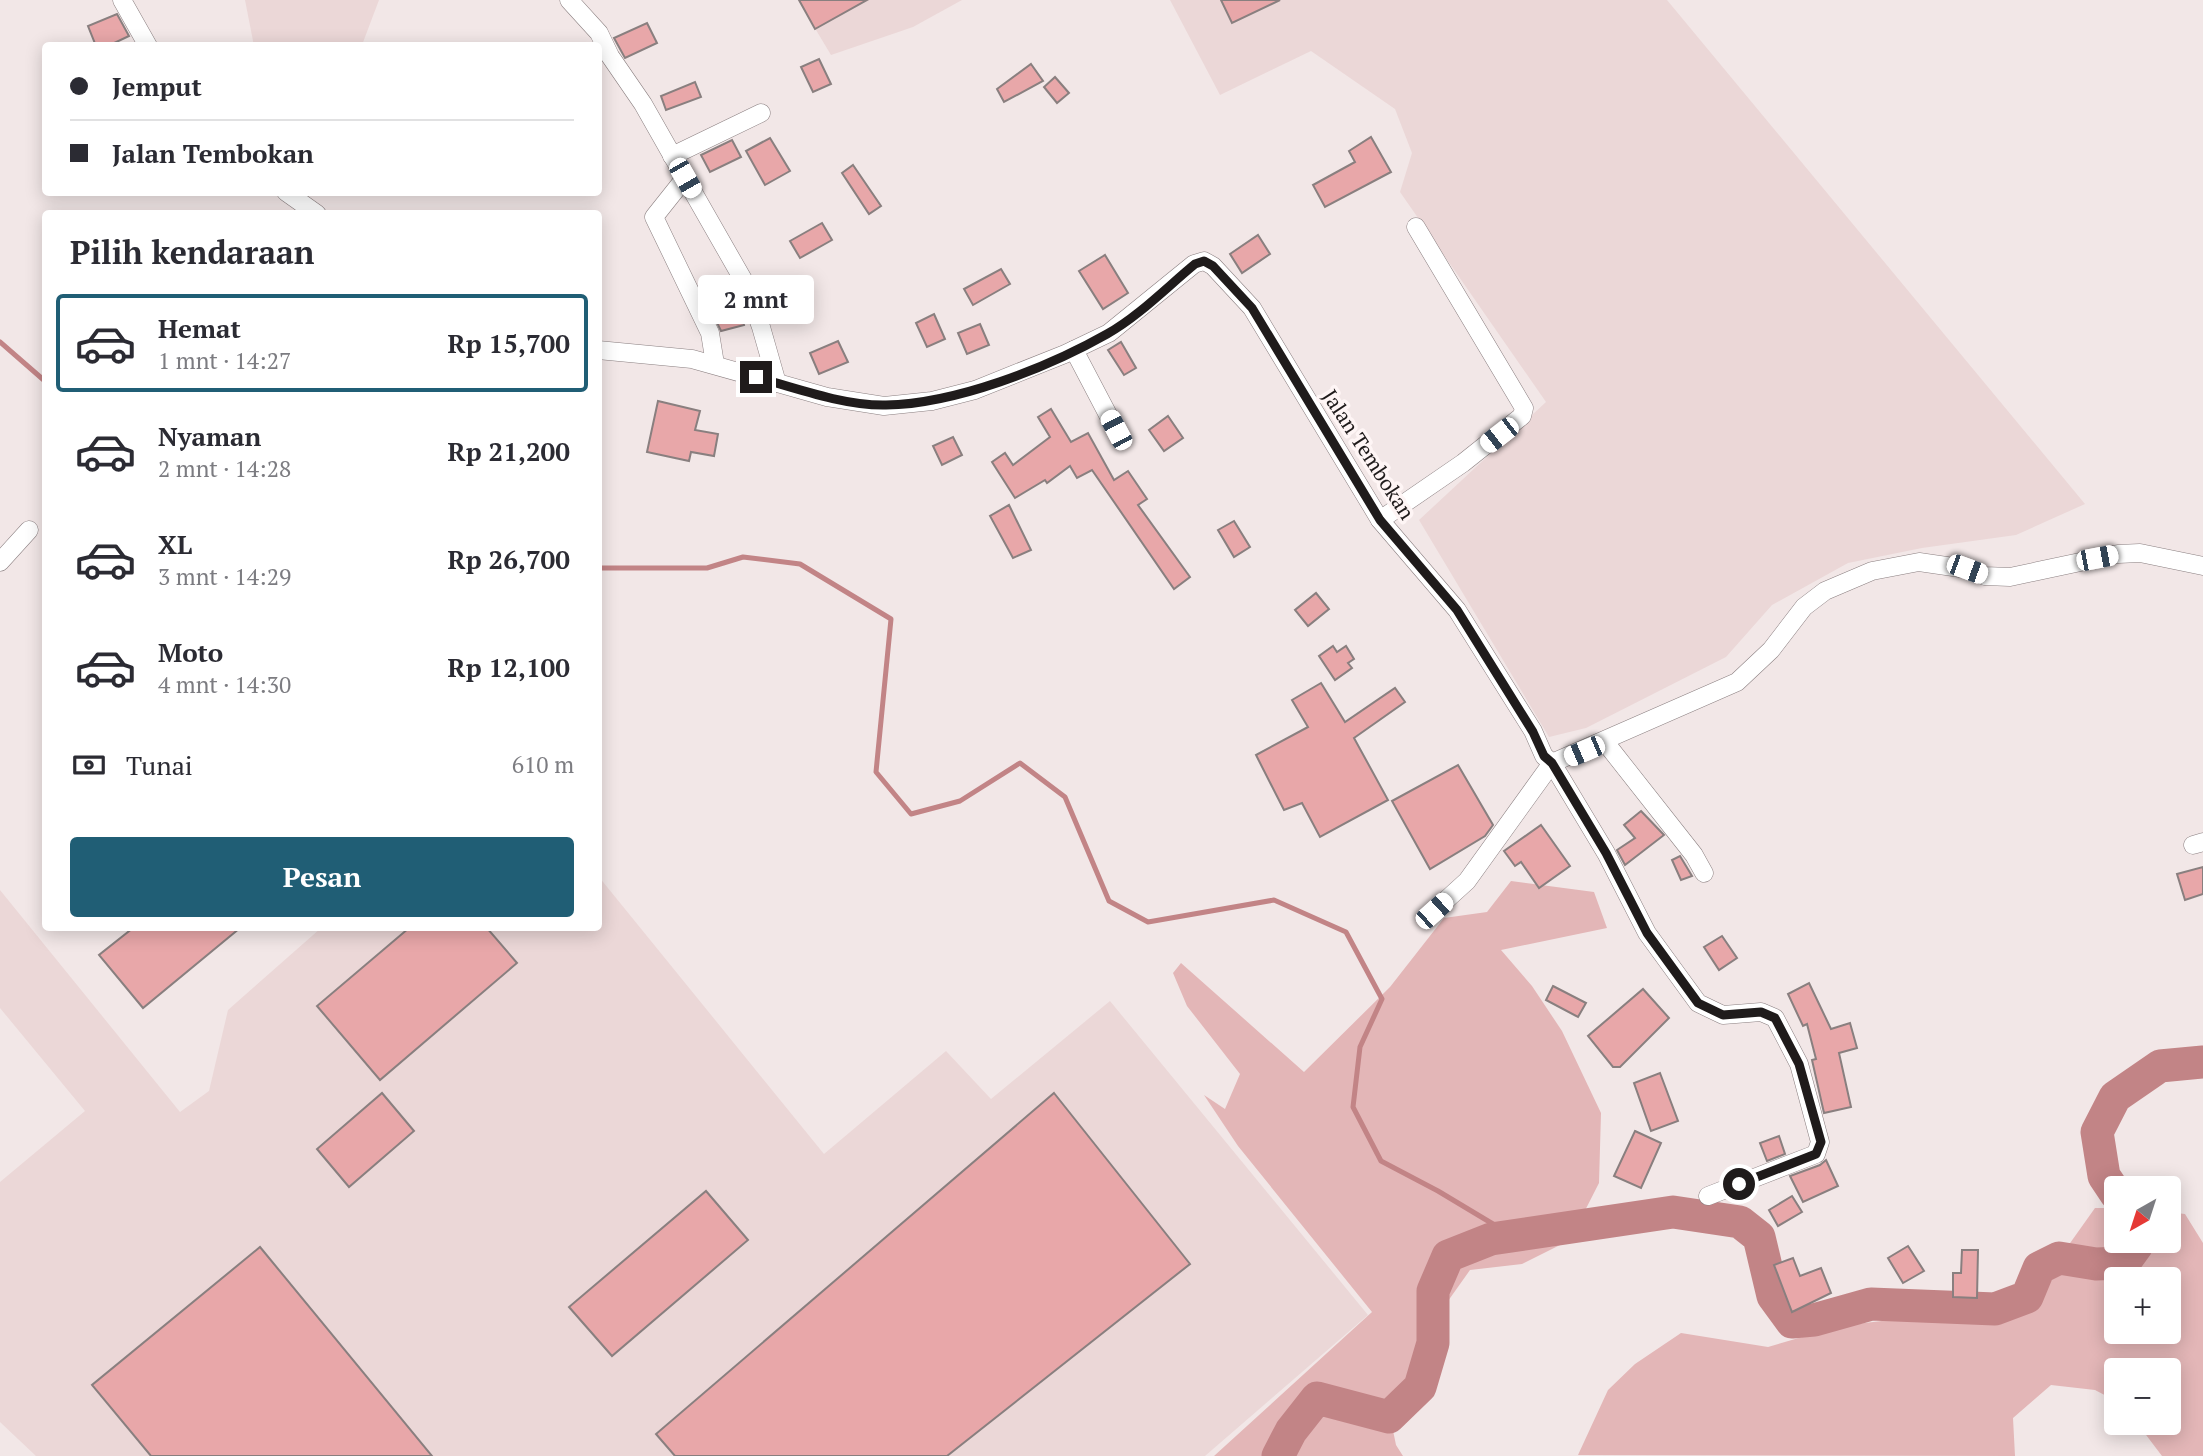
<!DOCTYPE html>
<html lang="id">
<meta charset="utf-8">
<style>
:root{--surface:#fff;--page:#f7f7f7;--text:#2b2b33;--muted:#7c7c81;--line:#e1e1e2;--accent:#205e75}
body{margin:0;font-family:"PT Serif",serif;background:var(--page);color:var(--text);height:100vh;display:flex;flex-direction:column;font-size:26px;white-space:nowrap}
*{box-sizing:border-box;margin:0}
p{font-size:23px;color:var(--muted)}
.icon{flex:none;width:38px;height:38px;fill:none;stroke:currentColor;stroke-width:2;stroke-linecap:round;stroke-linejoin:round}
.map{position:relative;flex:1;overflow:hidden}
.sheet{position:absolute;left:42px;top:210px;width:560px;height:721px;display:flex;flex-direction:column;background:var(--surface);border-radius:7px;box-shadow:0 4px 18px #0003}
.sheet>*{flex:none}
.top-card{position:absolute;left:42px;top:42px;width:560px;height:154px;border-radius:7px;box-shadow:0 4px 18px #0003;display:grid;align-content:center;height:154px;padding:0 28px;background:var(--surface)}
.needle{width:46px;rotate:219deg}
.controls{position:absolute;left:2104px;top:1176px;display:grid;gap:14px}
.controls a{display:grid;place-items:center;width:77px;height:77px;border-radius:7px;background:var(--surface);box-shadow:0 4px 18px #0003;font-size:35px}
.end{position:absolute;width:32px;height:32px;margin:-16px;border:9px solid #1f1b1b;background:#fff;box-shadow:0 0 0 4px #fff}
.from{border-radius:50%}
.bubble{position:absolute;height:49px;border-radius:7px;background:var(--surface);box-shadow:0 4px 18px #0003;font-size:23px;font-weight:600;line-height:49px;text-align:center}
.car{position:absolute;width:21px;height:42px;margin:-21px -10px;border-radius:9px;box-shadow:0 0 5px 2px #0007;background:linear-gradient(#fff 24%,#345 0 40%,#fff 0 76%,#345 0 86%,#fff 0)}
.top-card b{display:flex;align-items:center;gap:24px;height:66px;font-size:26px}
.top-card b+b{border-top:2px solid var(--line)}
.top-card i{width:18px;height:18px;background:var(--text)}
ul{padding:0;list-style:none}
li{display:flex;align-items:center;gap:21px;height:98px;margin:0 14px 10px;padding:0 14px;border:4px solid transparent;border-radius:7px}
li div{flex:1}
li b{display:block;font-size:26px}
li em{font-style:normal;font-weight:600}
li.active{border-color:var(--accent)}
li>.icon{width:63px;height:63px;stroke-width:1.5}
h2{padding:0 28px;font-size:32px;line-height:84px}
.pay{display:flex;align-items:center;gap:18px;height:77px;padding:0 28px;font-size:26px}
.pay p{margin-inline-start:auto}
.button{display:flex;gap:14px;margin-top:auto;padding:14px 28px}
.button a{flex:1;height:80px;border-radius:7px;background:var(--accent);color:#fff;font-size:28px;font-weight:600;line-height:80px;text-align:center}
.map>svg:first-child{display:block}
</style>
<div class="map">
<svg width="2203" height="1456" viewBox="0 0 2203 1456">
<rect width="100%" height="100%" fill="#f2e7e7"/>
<g fill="#ebd7d7">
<path d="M245,0H379L362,45L254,46Z"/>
<path d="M798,0H962L913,27L831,55Z"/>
<path d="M1170,0H1667L2085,504L2016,535L1922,548L1848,563L1772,605L1726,657L1586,728L1549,737L1419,520L1546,402L1400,192L1412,153L1395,109L1311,51L1220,95Z"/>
<path d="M599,877L824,1154L946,1051L991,1099L1110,1001L1368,1315L1205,1456H36L0,1422V1182L85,1111L0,1008V890L180,1112L209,1091L228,1010L321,928H598Z"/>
</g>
<g fill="#e3b6b7" fill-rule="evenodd">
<path d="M1511,881L1594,892L1607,928L1501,950L1532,986L1562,1031L1601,1113L1599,1183L1570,1240L1522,1264L1470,1270L1448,1301L1444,1356L1411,1393L1388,1406L1396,1445L1403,1456H1214L1372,1312L1238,1146L1204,1095L1225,1109L1240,1074L1187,1006L1173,973L1181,963L1304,1072L1390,987L1444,918L1487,912Z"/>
<path d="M2095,1208H2116V1241H2168V1212L2185,1214L2203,1243V1456H2162L2137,1423H2168V1370H2116V1401L2095,1390L2051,1385L2013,1418L2015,1456L1578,1455L1608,1390L1635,1364L1681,1333L1768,1347L1840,1326L1956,1312L2014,1293L2063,1253ZM2116,1279H2168V1332H2116Z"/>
</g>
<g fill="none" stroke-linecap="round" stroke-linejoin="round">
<g stroke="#c28486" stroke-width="5">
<path d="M0,342L46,382"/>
<path d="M598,568H707L743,557L800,564L891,619L876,772L911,814L960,801L1020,763L1065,797L1109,901L1148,922L1274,900L1346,932L1382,999L1360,1047L1353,1107L1381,1161L1438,1191L1513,1236"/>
</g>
<g stroke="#c28486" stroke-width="33">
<path d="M2116,1194L2104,1176L2097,1132L2115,1097L2160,1066L2203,1062"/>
<path d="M1278,1456L1291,1431L1317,1398L1389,1417L1420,1387L1433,1343V1291L1448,1256L1491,1239L1673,1212L1740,1222L1759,1237L1773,1296L1792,1322L1814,1320L1871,1304L1995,1309L2027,1297L2039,1268L2059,1258L2096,1264L2124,1263L2137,1245L2136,1241"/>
</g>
</g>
<g fill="#e8a7a9" stroke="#897f7f" stroke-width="2">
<path d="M799,0H867L815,29Z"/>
<path d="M1221,0H1280L1232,23Z"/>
<path d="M117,14L129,36L108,46H96L88,26Z"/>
<path d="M647,23L657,43L625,58L614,38Z"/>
<path d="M819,59L831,84L813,92L801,67Z"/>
<path d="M1031,64L1043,81L1004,102L997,89Z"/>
<path d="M1055,77L1069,93L1057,103L1044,87Z"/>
<path d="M695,82L701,97L666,110L661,96Z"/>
<path d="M1371,137L1391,172L1325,207L1313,185L1355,162L1349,151Z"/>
<path d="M770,138L790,171L765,185L746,151Z"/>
<path d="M732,140L741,157L710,172L701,155Z"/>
<path d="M853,165L881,206L869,214L842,173Z"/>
<path d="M822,223L832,240L800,258L790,241Z"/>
<path d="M1258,235L1270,254L1242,273L1230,254Z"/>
<path d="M1105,255L1128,293L1103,309L1079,271Z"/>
<path d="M1001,269L1010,284L973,305L964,289Z"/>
<path d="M733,285L744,325L721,331L703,293Z"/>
<path d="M934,314L945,339L927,347L916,323Z"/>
<path d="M980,324L989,345L967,354L958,333Z"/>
<path d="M838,341L848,362L819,374L810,353Z"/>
<path d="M1121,342L1136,368L1124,375L1108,350Z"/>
<path d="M658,401L700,411L695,430L718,434L714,456L691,452L689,461L647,452Z"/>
<path d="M1051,409L1071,442L1088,433L1114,480L1128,471L1147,499L1138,505L1190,577L1174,589L1092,470L1077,478L1070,466L1047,483L1045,480L1015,498L992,462L1005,453L1013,465L1050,437L1038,417Z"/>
<path d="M1168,416L1183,438L1164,451L1149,430Z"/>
<path d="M953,437L962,455L942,465L933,446Z"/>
<path d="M1009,505L1031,550L1013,558L990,516Z"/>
<path d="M1234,521L1250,547L1234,557L1218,530Z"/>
<path d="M1316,593L1329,609L1308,626L1295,610Z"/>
<path d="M1333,646L1337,652L1346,646L1354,659L1348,663L1352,668L1335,680L1319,656Z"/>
<path d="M1321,683L1345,722L1395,688L1405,702L1354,738L1388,800L1320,837L1302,803L1284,810L1256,755L1308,727L1292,700Z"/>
<path d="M1458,765L1493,825L1485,836L1430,869L1392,801Z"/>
<path d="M1641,811L1664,835L1625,865L1617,850L1635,838L1624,825Z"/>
<path d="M1541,825L1570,866L1539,888L1521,862L1515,866L1504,851Z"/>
<path d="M1680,856L1692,876L1681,880L1672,860Z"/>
<path d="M2203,867V894L2185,900L2177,874Z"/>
<path d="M133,928H240L143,1008L99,955Z"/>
<path d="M409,928H487L517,963L380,1080L317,1006Z"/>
<path d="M1722,936L1737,958L1719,970L1704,947Z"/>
<path d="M1809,983L1831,1029L1850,1023L1857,1048L1839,1053L1851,1107L1824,1113L1812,1060L1816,1059L1807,1024L1803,1026L1788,994Z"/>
<path d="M1553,986L1586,1003L1578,1017L1546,1000Z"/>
<path d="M1643,989L1669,1018L1620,1067H1613L1588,1036Z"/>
<path d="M1660,1073L1678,1121L1651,1131L1634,1083Z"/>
<path d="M382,1093L414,1131L349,1187L317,1149Z"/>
<path d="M1054,1093L1190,1264L947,1456H675L656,1434Z"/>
<path d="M1635,1131L1661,1143L1641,1188L1614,1176Z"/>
<path d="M1779,1136L1785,1154L1767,1161L1760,1143Z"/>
<path d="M1826,1160L1838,1186L1803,1202L1790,1176L1820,1165Z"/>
<path d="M706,1191L748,1240L612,1356L569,1307Z"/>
<path d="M1792,1196L1802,1212L1778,1226L1769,1210Z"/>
<path d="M1908,1246L1924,1271L1903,1283L1888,1258Z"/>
<path d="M260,1247L432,1456H151L92,1385Z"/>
<path d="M1962,1250H1978L1977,1298L1953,1297V1273H1961Z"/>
<path d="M1793,1258L1800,1276L1821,1268L1831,1293L1792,1312L1774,1265Z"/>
</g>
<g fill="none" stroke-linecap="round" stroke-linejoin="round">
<defs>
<g id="street">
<path d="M122,0L148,46"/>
<path d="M569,0L599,33L610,56L643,104L685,178L654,217L710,333L715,364"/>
<path d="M672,156L761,113"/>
<path d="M685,178L745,283L761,327L777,383"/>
<path d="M286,192L317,214"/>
<path d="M598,350L692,359L827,397L884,406L932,401L975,390L1065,354L1109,333L1194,264L1204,261L1213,266L1252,308L1380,520L1457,610L1533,731L1544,756L1552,763L1606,853L1647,933L1698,1003L1723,1015L1761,1012L1775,1018L1799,1064L1820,1142L1816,1154L1708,1196"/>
<path d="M1074,350L1116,430"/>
<path d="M1380,520L1463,463L1522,416L1524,408L1416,227"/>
<path d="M0,562L29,530"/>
<path d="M1605,742L1694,855L1704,873"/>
<path d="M1552,763L1737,682L1771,650L1804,607L1825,591L1872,571L1919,562L1967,569L1985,576L2010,577L2118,554L2140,553L2203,566"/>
<path d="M2193,845L2203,842"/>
<path d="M1434,911L1467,881L1552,763"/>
</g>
</defs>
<use href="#street" stroke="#8a7f80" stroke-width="19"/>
<use href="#street" stroke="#fff" stroke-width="18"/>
</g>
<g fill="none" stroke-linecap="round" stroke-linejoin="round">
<path stroke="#1f1b1b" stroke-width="9" d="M756,377C795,388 845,406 886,405C955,404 1047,368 1107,334C1139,316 1167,287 1195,264L1204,261L1213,266L1252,308L1380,520L1457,610L1533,732L1544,756L1552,763L1606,853L1647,933L1698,1003L1723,1015L1761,1012L1775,1018L1799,1064L1821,1142L1816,1154L1739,1184"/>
</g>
<g text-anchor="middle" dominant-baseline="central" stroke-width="7" stroke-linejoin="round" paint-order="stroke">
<g font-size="21" fill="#1f1b1b" stroke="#fef5f5">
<text transform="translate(1369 454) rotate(57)">Jalan Tembokan</text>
</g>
</g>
</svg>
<div class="controls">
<a><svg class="needle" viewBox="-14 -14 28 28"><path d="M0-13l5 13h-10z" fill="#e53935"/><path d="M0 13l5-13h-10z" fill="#7c7c81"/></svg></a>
<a>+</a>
<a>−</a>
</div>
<i class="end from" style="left:1739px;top:1184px"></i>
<i class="end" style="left:756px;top:377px"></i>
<div class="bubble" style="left:698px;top:275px;width:116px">2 mnt</div>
<i class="car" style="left:685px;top:178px;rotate:150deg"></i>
<i class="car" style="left:1116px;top:430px;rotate:332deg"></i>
<i class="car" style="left:1499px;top:435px;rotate:232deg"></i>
<i class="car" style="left:2097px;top:558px;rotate:79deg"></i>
<i class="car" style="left:1967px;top:569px;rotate:110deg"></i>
<i class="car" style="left:1584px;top:751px;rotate:247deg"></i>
<i class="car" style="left:1434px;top:911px;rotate:48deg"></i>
<div class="top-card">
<b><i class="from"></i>Jemput</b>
<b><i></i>Jalan Tembokan</b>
</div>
<section class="sheet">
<h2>Pilih kendaraan</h2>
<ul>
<li class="active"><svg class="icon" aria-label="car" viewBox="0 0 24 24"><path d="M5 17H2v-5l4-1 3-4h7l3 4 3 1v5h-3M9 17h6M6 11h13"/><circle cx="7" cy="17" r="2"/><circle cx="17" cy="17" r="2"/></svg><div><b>Hemat</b><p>1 mnt · 14:27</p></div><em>Rp 15,700</em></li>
<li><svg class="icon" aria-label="car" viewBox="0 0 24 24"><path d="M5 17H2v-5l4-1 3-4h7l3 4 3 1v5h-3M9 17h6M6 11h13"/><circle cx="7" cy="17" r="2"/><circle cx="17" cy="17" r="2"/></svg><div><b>Nyaman</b><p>2 mnt · 14:28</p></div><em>Rp 21,200</em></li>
<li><svg class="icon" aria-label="car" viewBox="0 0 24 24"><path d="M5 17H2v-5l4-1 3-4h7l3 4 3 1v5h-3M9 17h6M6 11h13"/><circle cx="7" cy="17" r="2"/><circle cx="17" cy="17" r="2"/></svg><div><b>XL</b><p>3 mnt · 14:29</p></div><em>Rp 26,700</em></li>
<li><svg class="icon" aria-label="car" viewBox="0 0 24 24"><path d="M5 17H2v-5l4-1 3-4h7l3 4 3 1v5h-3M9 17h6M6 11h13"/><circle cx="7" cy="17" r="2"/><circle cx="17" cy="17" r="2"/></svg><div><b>Moto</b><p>4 mnt · 14:30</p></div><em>Rp 12,100</em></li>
</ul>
<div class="pay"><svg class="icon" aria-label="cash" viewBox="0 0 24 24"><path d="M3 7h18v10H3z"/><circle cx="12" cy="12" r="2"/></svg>Tunai<p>610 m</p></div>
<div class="button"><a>Pesan</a></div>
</section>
</div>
